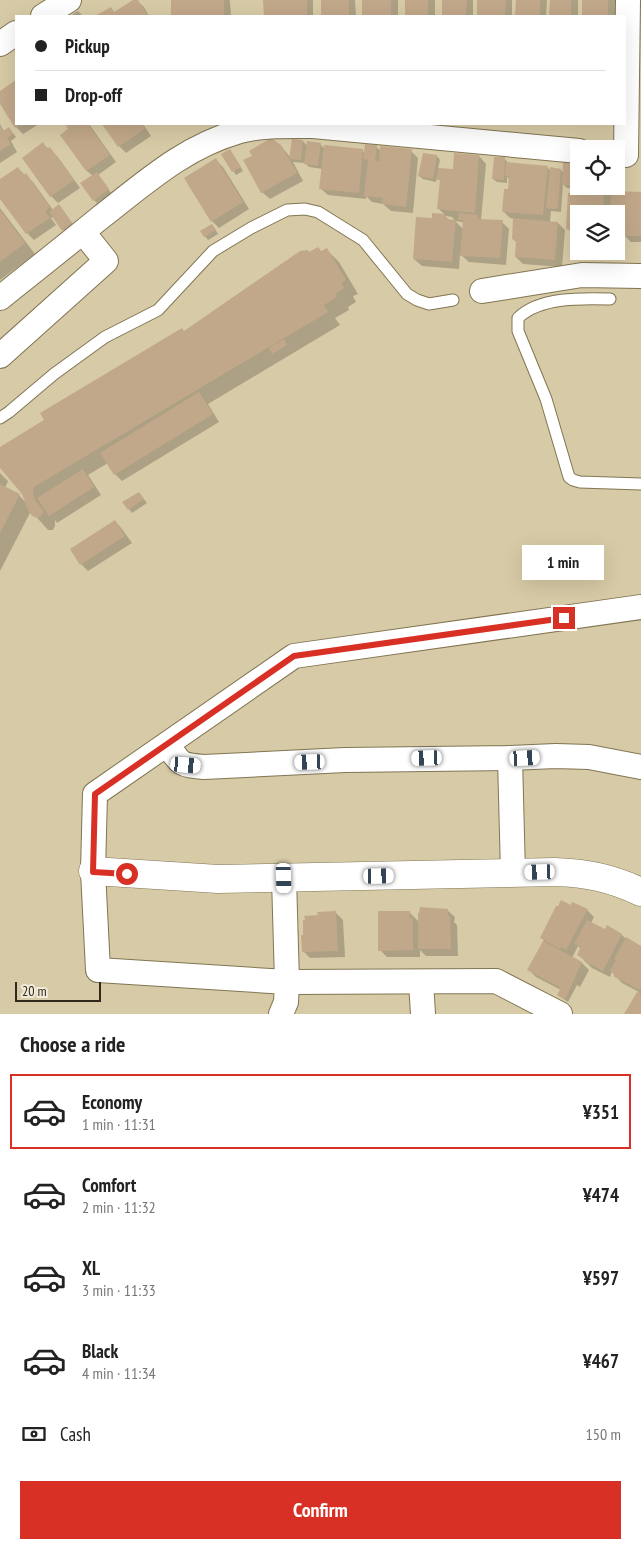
<!DOCTYPE html>
<meta charset="utf-8">
<style>
:root{--surface:#fff;--page:#f2f2f2;--text:#222;--muted:#767676;--line:#e0e0e0;--accent:#d93025}
body{margin:0;font-family:"PT Sans Narrow",sans-serif;background:var(--page);color:var(--text);height:100vh;display:flex;flex-direction:column;font-size:19px;white-space:nowrap}
*{box-sizing:border-box;margin:0}
p{font-size:16px;color:var(--muted)}
.icon{flex:none;width:28px;height:28px;fill:none;stroke:currentColor;stroke-width:2;stroke-linecap:round;stroke-linejoin:round}
.map{position:relative;height:1014px;overflow:hidden}
.sheet{display:flex;flex-direction:column;background:var(--surface);flex:1}
.sheet>*{flex:none}
.top-card{position:absolute;left:15px;top:15px;width:611px;height:110px;border-radius:0px;box-shadow:0 5px 20px #0002;display:grid;align-content:center;height:110px;padding:0 20px;background:var(--surface)}
.buttons{position:absolute;left:570px;top:140px;display:grid;gap:10px}
.buttons a{display:grid;place-items:center;width:55px;height:55px;border-radius:0px;background:var(--surface);box-shadow:0 5px 20px #0002;font-size:25px}
.scale{position:absolute;left:15px;bottom:12px;width:86px;box-sizing:border-box;padding-left:5px;border:2px solid #2e291b;border-top:0;font-size:14px;line-height:18px;white-space:nowrap;color:#2e291b;-webkit-text-stroke:4px #f2ebd9;paint-order:stroke}
.end{position:absolute;width:22px;height:22px;margin:-11px;border:6px solid #d93025;background:#fff;box-shadow:0 0 0 2px #fff}
.from{border-radius:50%}
.bubble{position:absolute;height:35px;border-radius:0px;background:var(--surface);box-shadow:0 5px 20px #0002;font-size:16px;font-weight:700;line-height:35px;text-align:center}
.car{position:absolute;width:15px;height:30px;margin:-15px -8px;border-radius:6px;box-shadow:0 0 4px 1px #0007;background:linear-gradient(#fff 24%,#345 0 40%,#fff 0 76%,#345 0 86%,#fff 0)}
.top-card b{display:flex;align-items:center;gap:18px;height:48px;font-size:19px}
.top-card b+b{border-top:1px solid var(--line)}
.top-card i{width:12px;height:12px;background:var(--text)}
ul{padding:0;list-style:none}
li{display:flex;align-items:center;gap:15px;height:75px;margin:0 10px 8px;padding:0 10px;border:2px solid transparent;border-radius:0px}
li div{flex:1}
li b{display:block;font-size:19px}
li em{font-style:normal;font-weight:700}
li.on{border-color:var(--accent)}
li>.icon{width:45px;height:45px;stroke-width:1.5}
h2{padding:0 20px;font-size:22px;line-height:60px}
.pay{display:flex;align-items:center;gap:12px;height:55px;padding:0 20px;font-size:19px}
.pay p{margin-inline-start:auto}
.action{display:flex;gap:10px;margin-top:auto;padding:10px 20px}
.action a{flex:1;height:58px;border-radius:0px;background:var(--accent);color:#fff;font-size:20px;font-weight:700;line-height:58px;text-align:center}
.map>svg:first-child{display:block}
</style>
<div class="map">
<svg width="641" height="1014" viewBox="0 0 641 1014">
<rect width="100%" height="100%" fill="#d7caa6"/>
<g fill="#0003" fill-rule="evenodd">
<path d="M136,0L144,7L149,16H98L110,9L115,13Z"/>
<path d="M172,0H229L230,1L231,16H172Z"/>
<rect x="265" y="0" width="48" height="16"/>
<path d="M322,0H355L356,16H323Z"/>
<rect x="363" y="0" width="35" height="16"/>
<rect x="407" y="0" width="28" height="16"/>
<rect x="443" y="0" width="30" height="16"/>
<rect x="478" y="0" width="34" height="16"/>
<path d="M517,0H547L546,16H517Z"/>
<path d="M551,0H578V16H550Z"/>
<path d="M584,0H615V16H583Z"/>
<path d="M78,11L83,16H70Z"/>
<path d="M16,82V124H39L23,134L16,127L0,101V92Z"/>
<path d="M0,124L4,131L9,128L16,137L11,141L17,152L0,163Z"/>
<path d="M70,124H89L116,162L98,175L111,193L97,203L94,200L93,176L87,171L61,135L70,129L68,125Z"/>
<path d="M104,124H143L151,136L126,153L119,146Z"/>
<path d="M303,141L307,146L320,144L325,149L362,150L365,153L376,147L381,151H411L418,158L413,213L391,211L383,204L372,202L366,196V199L328,195L320,188L323,169L309,167L305,163L293,162L303,181L270,199L262,192L281,146L291,158Z"/>
<path d="M43,144L57,156L80,188L58,203L51,196Z"/>
<path d="M230,150L243,171L236,175L222,155Z"/>
<path d="M437,156L440,160L438,169L454,170L479,156L486,164L481,220L502,222L509,229L506,265L469,262L460,254L459,269L422,266L414,259L433,220L445,215L439,209L441,182L437,177L436,182L423,179L419,176ZM445,216L452,217L455,221H450ZM455,221L462,222L464,224L463,229Z"/>
<path d="M505,159L508,163L547,167L550,170H561L564,173L579,164V186H605L611,192L641,193V242H631L625,236L618,235L616,233V214H579V247L575,243V236L568,229L583,195V189L567,188L563,184L561,212L551,211L550,222L558,223L565,230L562,267L523,264L516,257L517,243L513,239L515,219L510,218L503,211L509,190L510,179L507,177V183L497,182L493,179Z"/>
<path d="M216,160L223,167L249,209L219,228L212,221Z"/>
<path d="M17,168L33,182L53,210L62,209L75,227L66,233L54,217L51,218L56,225L34,240L27,233L0,197V180Z"/>
<path d="M622,169L625,172V190L612,189L609,186H616Z"/>
<path d="M0,208L35,254L0,280Z"/>
<path d="M215,229L218,234L208,240L202,232Z"/>
<path d="M326,249L339,262L358,294L353,296L356,302L348,307L349,310L335,318L340,325L208,404L219,422L122,481L115,474L108,463L88,475L101,495L57,523L55,520V526L53,530H48L31,511L0,571V473L8,481L5,488L19,495L26,503L23,494L0,466V448L309,254L322,252Z"/>
<path d="M139,493L147,503L132,513L129,509Z"/>
<path d="M115,521L122,529L132,543L88,571L81,564L72,549Z"/>
<path d="M571,906L587,910L594,917L591,923L605,931L622,935L626,939L641,947V1014H626L639,992L622,983L612,972L610,977L592,968L579,955L581,949L578,946L572,958L582,963L589,970L580,987L577,985L568,1002L558,995L561,990L536,977L529,970L544,941L542,938Z"/>
<path d="M447,910L455,917L454,922L457,925L458,956H426L420,950V957H387L380,950L410,913L419,922Z"/>
<path d="M336,913L343,920L345,957L310,958L303,951L304,936Z"/>
</g>
<g fill="#c2a88a">
<path d="M133,0H138L148,16H95L111,7L114,12Z"/>
<rect x="171" y="0" width="53" height="16"/>
<path d="M263,0H307V16H264Z"/>
<rect x="321" y="0" width="28" height="16"/>
<rect x="362" y="0" width="29" height="16"/>
<rect x="405" y="0" width="23" height="16"/>
<path d="M442,0H467L466,16H442Z"/>
<path d="M477,0H506L505,16H477Z"/>
<path d="M516,0H540V16H515Z"/>
<path d="M550,0H571V16H549Z"/>
<rect x="582" y="0" width="26" height="16"/>
<path d="M16,80V124H21L15,128L0,104V91Z"/>
<path d="M68,124H88L110,155L86,171L60,135L68,129L66,125Z"/>
<path d="M102,124H142L145,129L118,147Z"/>
<path d="M0,126L3,131L9,127L13,134L7,138L11,144L0,151Z"/>
<path d="M271,138L281,145L297,173L261,193L243,160L252,156L249,151Z"/>
<path d="M292,139L303,140L301,160L289,159Z"/>
<path d="M307,141L321,143L318,166L304,164Z"/>
<path d="M43,142L47,149L50,147L74,180L50,197L22,158Z"/>
<path d="M365,144L377,145L375,161L379,162L380,146L412,149L406,207L382,204L383,198L364,196L368,160L363,159Z"/>
<path d="M324,145L363,149L359,193L319,189Z"/>
<path d="M230,149L241,167L232,172L221,154Z"/>
<path d="M423,153L437,155L433,179L418,176Z"/>
<path d="M454,153L479,155L475,213L437,209L440,180H437L438,168L453,169Z"/>
<path d="M494,157H505L504,180L492,179Z"/>
<path d="M216,158L243,202L211,222L184,178Z"/>
<path d="M506,162L548,166L543,215L502,212L504,189H508L509,176H505Z"/>
<path d="M563,162L579,163V186L562,185Z"/>
<path d="M18,167L24,175L26,173L50,207L45,211L50,218L26,234L0,199V179Z"/>
<path d="M550,167L561,169L558,209L546,208Z"/>
<rect x="616" y="167" width="6" height="20"/>
<path d="M97,172L109,189L93,201L80,183Z"/>
<path d="M582,186H604L603,214H579V244H574V230L566,229L568,193L581,194Z"/>
<path d="M611,191L641,192V236H623V229H616V214H610Z"/>
<path d="M59,204L72,223L62,231L49,212Z"/>
<path d="M0,210L25,243L0,262Z"/>
<path d="M432,213L445,214V219L456,220L452,262L413,259L416,217L432,218Z"/>
<path d="M459,213L478,215V219L503,220L500,258L460,256L463,220H458Z"/>
<path d="M513,218L558,222L555,260L515,257L516,240L512,239Z"/>
<path d="M212,224L216,230L204,237L200,231Z"/>
<path d="M318,247L321,251L327,248L346,280L341,283L344,288L336,294L337,297L324,305L328,312L34,487L33,494L35,500L43,510V513L41,516L38,518L32,516L27,508L22,494L0,468V447L44,420L40,413L182,328L184,331L300,251L308,250L309,252Z"/>
<path d="M284,339L287,345L272,354L269,348Z"/>
<path d="M199,392L213,414L114,475L100,453Z"/>
<path d="M83,469L94,487L49,516L37,498Z"/>
<path d="M0,484L20,494L0,533Z"/>
<path d="M139,492L144,499L128,510L122,502Z"/>
<path d="M115,520L125,536L80,565L70,549Z"/>
<path d="M561,900L571,905L572,902L588,909L566,950L561,947L560,949L540,938L556,906H558Z"/>
<path d="M420,907L448,909V916H450L451,949H418V913H419Z"/>
<path d="M336,911L338,951L302,952L301,935H303V920H305L304,916L318,915L317,912Z"/>
<path d="M378,911H410V918H413V950L378,951Z"/>
<path d="M587,920L605,929L607,925L622,934L603,971L584,961V959L577,955L581,947L574,944Z"/>
<path d="M626,937L641,946V988L640,990L613,976L615,974L610,971L616,960L614,959Z"/>
<path d="M543,941L582,962L565,1000L557,995L561,988L527,970Z"/>
<path d="M637,992L641,994V1014H624Z"/>
</g>
<g fill="none" stroke-linecap="round" stroke-linejoin="round">
<defs>
<g id="lane">
<path d="M610,299C582,298 539,297 518,318V331L546,399L569,477L573,480L580,482L641,484"/>
<path d="M0,418L9,412L54,374L105,337L158,310L213,251L251,228L287,210L305,209L318,212L363,240L407,294L417,300L429,304L453,300"/>
</g>
<g id="street">
<path d="M43,16L69,0"/>
<path d="M0,44L16,33"/>
<path d="M626,155L628,0"/>
<path d="M482,291L582,275L641,276"/>
<path d="M0,298C34,271 68,244 101,217C146,182 184,147 240,131C261,125 291,126 313,126L579,151"/>
<path d="M0,356L106,261L83,232"/>
<path d="M168,744C180,765 181,765 204,767L345,760L510,758L556,756L589,757L641,767"/>
<path d="M510,758L513,873"/>
<path d="M421,982L423,1014"/>
<path d="M281,1014L286,1002L287,982L284,878"/>
<path d="M560,1014L496,981L287,982L98,970L93,871L95,794L294,656L641,607"/>
</g>
<path id="secondary" d="M93,871L218,879L555,872C587,873 611,878 641,892"/>
</defs>
<use href="#lane" stroke="#817553" stroke-width="13"/>
<use href="#street" stroke="#817553" stroke-width="26"/>
<use href="#secondary" stroke="#817553" stroke-width="29"/>
<use href="#lane" stroke="#fff" stroke-width="11"/>
<use href="#street" stroke="#fff" stroke-width="24"/>
<use href="#secondary" stroke="#fff" stroke-width="28"/>
</g>
<g fill="none" stroke-linecap="round" stroke-linejoin="round">
<path stroke="#d93025" stroke-width="6" d="M127,874L93,872L95,794L294,656L564,618"/>
</g>
</svg>
<div class="buttons">
<a><svg class="icon" aria-label="locate" viewBox="0 0 24 24"><circle cx="12" cy="12" r="6"/><path d="M12 2v4M12 18v4M2 12h4M18 12h4"/></svg></a>
<a><svg class="icon" aria-label="layers" viewBox="0 0 24 24"><path d="M12 4l9 5-9 5-9-5zM3 14l9 5 9-5"/></svg></a>
</div>
<div class="scale">20 m</div>
<i class="end from" style="left:127px;top:874px"></i>
<i class="end" style="left:564px;top:618px"></i>
<div class="bubble" style="left:522px;top:545px;width:82px">1 min</div>
<i class="car" style="left:427px;top:758px;rotate:268deg"></i>
<i class="car" style="left:525px;top:758px;rotate:87deg"></i>
<i class="car" style="left:310px;top:762px;rotate:268deg"></i>
<i class="car" style="left:186px;top:765px;rotate:95deg"></i>
<i class="car" style="left:540px;top:872px;rotate:268deg"></i>
<i class="car" style="left:379px;top:876px;rotate:89deg"></i>
<i class="car" style="left:284px;top:878px;rotate:178deg"></i>
<div class="top-card">
<b><i class="from"></i>Pickup</b>
<b><i></i>Drop-off</b>
</div>
</div>
<section class="sheet">
<h2>Choose a ride</h2>
<ul>
<li class="on"><svg class="icon" aria-label="car" viewBox="0 0 24 24"><path d="M5 17H2v-5l4-1 3-4h7l3 4 3 1v5h-3M9 17h6M6 11h13"/><circle cx="7" cy="17" r="2"/><circle cx="17" cy="17" r="2"/></svg><div><b>Economy</b><p>1 min · 11:31</p></div><em>¥351</em></li>
<li><svg class="icon" aria-label="car" viewBox="0 0 24 24"><path d="M5 17H2v-5l4-1 3-4h7l3 4 3 1v5h-3M9 17h6M6 11h13"/><circle cx="7" cy="17" r="2"/><circle cx="17" cy="17" r="2"/></svg><div><b>Comfort</b><p>2 min · 11:32</p></div><em>¥474</em></li>
<li><svg class="icon" aria-label="car" viewBox="0 0 24 24"><path d="M5 17H2v-5l4-1 3-4h7l3 4 3 1v5h-3M9 17h6M6 11h13"/><circle cx="7" cy="17" r="2"/><circle cx="17" cy="17" r="2"/></svg><div><b>XL</b><p>3 min · 11:33</p></div><em>¥597</em></li>
<li><svg class="icon" aria-label="car" viewBox="0 0 24 24"><path d="M5 17H2v-5l4-1 3-4h7l3 4 3 1v5h-3M9 17h6M6 11h13"/><circle cx="7" cy="17" r="2"/><circle cx="17" cy="17" r="2"/></svg><div><b>Black</b><p>4 min · 11:34</p></div><em>¥467</em></li>
</ul>
<div class="pay"><svg class="icon" aria-label="cash" viewBox="0 0 24 24"><path d="M3 7h18v10H3z"/><circle cx="12" cy="12" r="2"/></svg>Cash<p>150 m</p></div>
<div class="action"><a>Confirm</a></div>
</section>
